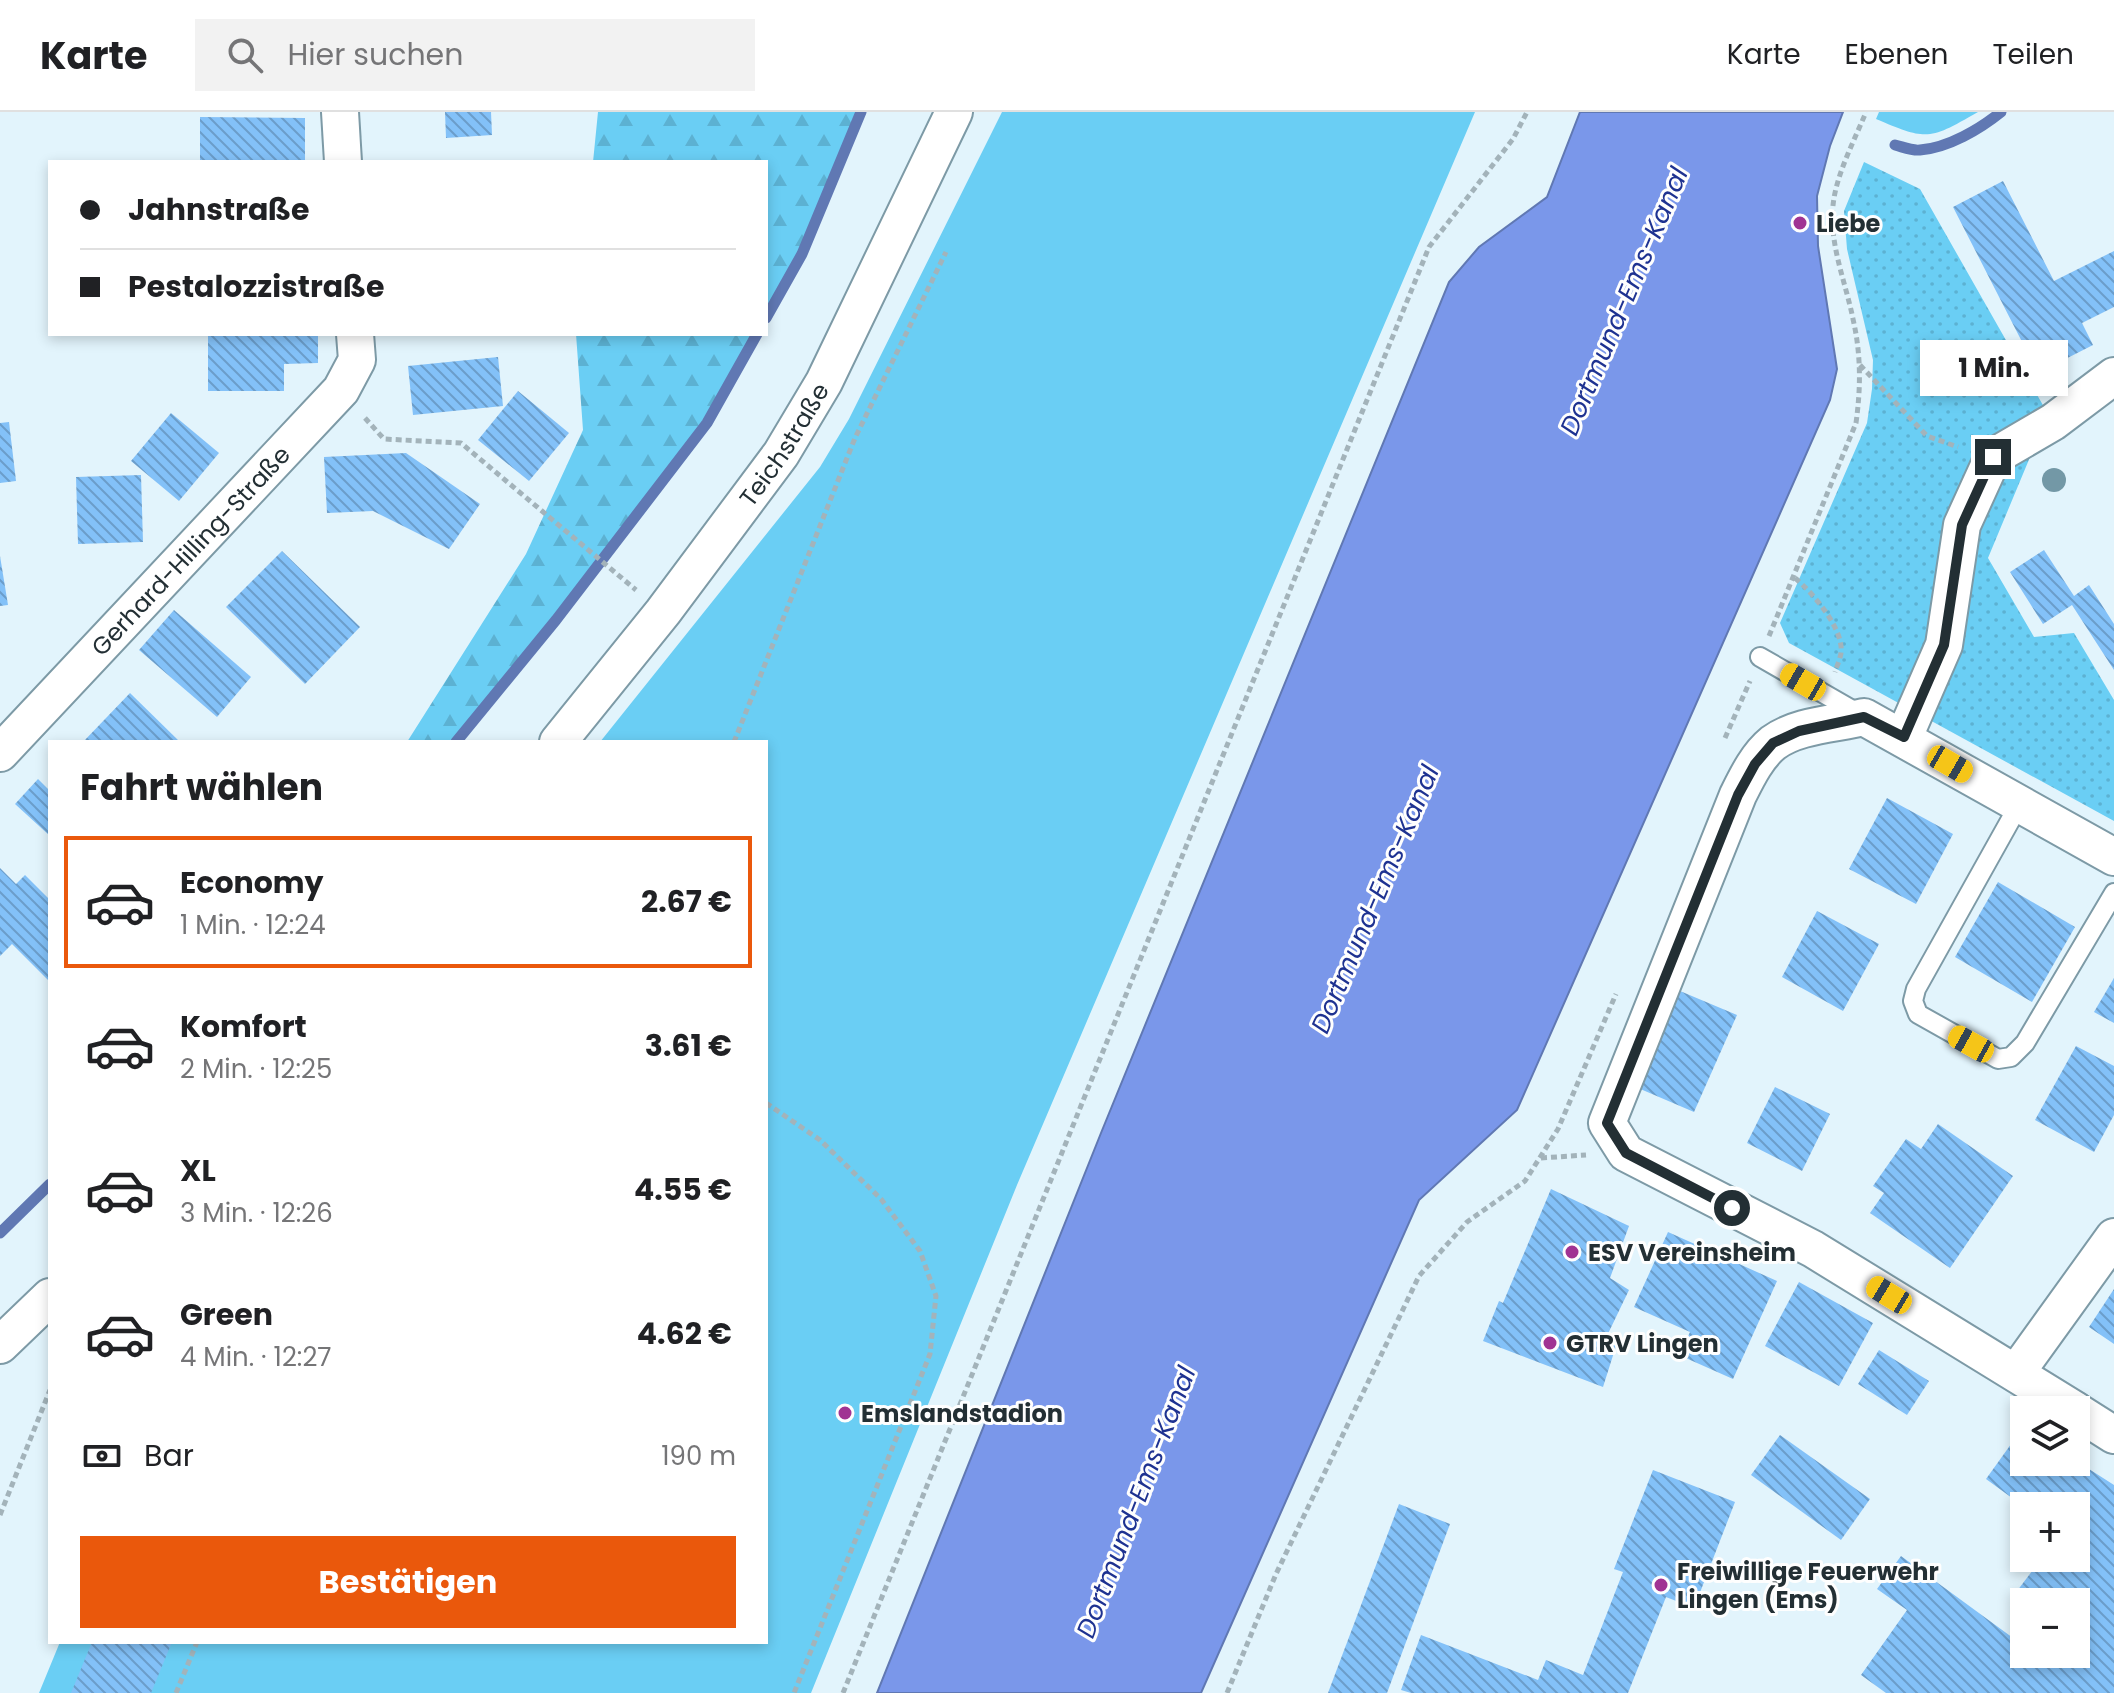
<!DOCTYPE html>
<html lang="de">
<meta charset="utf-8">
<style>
:root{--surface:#fff;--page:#f2f2f2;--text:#202124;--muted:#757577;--line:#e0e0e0;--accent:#ea580c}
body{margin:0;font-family:Poppins,sans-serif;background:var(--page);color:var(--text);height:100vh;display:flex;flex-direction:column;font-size:30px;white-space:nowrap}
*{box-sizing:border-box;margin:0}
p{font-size:26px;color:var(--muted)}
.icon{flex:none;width:44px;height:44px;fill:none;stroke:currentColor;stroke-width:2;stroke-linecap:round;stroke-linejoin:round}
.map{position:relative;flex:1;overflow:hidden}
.side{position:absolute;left:48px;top:628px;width:720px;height:904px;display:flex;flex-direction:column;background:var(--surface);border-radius:0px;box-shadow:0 4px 12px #0003}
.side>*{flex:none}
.guide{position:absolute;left:48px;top:48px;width:720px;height:176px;border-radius:0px;box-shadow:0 4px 12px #0003;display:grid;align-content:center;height:176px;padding:0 32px;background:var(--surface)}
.tools{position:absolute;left:2010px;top:1284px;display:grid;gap:16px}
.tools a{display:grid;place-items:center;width:80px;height:80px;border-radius:0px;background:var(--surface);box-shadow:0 4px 12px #0003;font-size:40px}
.end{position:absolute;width:36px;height:36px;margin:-18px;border:10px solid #232f34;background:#fff;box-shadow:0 0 0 4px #fff}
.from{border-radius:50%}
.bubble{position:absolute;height:56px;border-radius:0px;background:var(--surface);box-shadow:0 4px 12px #0003;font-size:26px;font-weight:700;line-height:56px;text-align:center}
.car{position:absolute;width:24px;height:48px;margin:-24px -12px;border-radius:10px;box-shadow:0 0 6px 2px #0007;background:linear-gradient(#f5c518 24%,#345 0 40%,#f5c518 0 76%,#345 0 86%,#f5c518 0)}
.guide b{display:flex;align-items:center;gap:28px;height:76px;font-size:30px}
.guide b+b{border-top:2px solid var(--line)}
.guide i{width:20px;height:20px;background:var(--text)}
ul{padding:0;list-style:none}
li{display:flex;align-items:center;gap:24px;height:132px;margin:0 16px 12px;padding:0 16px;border:4px solid transparent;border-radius:0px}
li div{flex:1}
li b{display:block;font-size:30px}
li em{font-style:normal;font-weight:700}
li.selected{border-color:var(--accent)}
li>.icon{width:72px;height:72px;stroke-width:1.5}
h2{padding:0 32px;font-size:36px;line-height:96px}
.pay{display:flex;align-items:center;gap:20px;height:88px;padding:0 32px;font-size:30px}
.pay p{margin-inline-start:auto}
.cta{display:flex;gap:16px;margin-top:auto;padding:16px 32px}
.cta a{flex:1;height:92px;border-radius:0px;background:var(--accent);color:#fff;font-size:32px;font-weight:700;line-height:92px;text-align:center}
header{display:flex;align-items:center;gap:48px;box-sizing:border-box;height:112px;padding:0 40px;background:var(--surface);border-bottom:2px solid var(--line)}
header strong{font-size:38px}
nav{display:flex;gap:44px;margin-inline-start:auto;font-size:28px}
.search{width:560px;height:72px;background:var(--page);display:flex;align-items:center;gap:20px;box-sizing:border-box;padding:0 28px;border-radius:0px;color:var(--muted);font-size:30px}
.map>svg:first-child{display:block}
</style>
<header>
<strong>Karte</strong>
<div class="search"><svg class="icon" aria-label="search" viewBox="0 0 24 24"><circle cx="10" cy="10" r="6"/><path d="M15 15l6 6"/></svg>Hier suchen</div>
<nav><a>Karte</a><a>Ebenen</a><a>Teilen</a></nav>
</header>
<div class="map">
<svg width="2114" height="1581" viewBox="0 0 2114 1581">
<defs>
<pattern id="forest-firs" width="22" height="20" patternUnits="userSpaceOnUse" patternTransform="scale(2)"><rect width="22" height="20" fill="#6acef4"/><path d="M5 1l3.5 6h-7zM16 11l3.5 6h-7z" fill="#5cb1d2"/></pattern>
<pattern id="park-dots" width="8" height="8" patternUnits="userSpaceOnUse" patternTransform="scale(2)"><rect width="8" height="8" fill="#6acef4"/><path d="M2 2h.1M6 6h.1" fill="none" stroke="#5cb1d2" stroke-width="1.8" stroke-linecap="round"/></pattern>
<pattern id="building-back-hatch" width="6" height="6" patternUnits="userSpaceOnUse" patternTransform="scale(2)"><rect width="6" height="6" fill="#83c1f8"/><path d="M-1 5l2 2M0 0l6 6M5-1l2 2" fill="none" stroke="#6b9dca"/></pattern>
</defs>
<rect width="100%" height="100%" fill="#e2f4fc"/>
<g fill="#6acef4">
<path d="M1002,0H1475L1017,1073L811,1581H39L60,1530H766V630H600L820,355L849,307Z"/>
<path d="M1879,0H1978C1929,28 1928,29 1876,7Z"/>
</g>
<g fill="url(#forest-firs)">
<path d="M598,0H859L801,141L766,203V50H593Z"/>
<path d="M576,222H755L706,310L554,508L453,630H407L526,442L583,318Z"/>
</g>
<path fill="url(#park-dots)" d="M1864,50L1920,77L2048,302L1988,446L2034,525L2074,521L2114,588V709L1789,531L1780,511L1867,311L1872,277L1873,248L1847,137L1844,99Z"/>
<path fill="#7a97ea" stroke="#6078b3" stroke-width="2" d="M1580,0H1843L1830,34L1817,84L1818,134L1837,257L1830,288L1517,998L1419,1088L1201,1581H877L1101,1021L1449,170L1479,135L1547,85Z"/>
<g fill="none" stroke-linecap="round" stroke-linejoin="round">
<g stroke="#6078b3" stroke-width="11">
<path d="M1895,33C1903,35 1912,39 1920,38C1948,36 1980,17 2001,0"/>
<path d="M766,206L802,142L861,0"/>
<path d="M456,630L556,508L707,311L757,222"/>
<path d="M0,1121L50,1072"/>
</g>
</g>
<g fill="url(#building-back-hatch)">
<path d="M445,0H491L492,23L446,26Z"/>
<path d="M200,5L305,6V50H200Z"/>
<path d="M2003,69L2054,169L2114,139V195L2082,211L2093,233L2038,261L1953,95Z"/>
<path d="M208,222H318V251L284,252V279H208Z"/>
<path d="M498,245L503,294L413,303L408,254Z"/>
<path d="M518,279L569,321L529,369L478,328Z"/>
<path d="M171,301L219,341L179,389L131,349Z"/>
<path d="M9,310L16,369L0,371V311Z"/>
<path d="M406,341L480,392L449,437L373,399L327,401L324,345Z"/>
<path d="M141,363L143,430L78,432L76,365Z"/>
<path d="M2044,438L2074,484L2089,473L2114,512V558L2072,493L2043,512L2010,460Z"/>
<path d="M282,439L360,515L305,572L226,495Z"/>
<path d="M0,444L8,493L0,494Z"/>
<path d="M174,498L251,565L217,605L139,538Z"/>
<path d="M130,581L180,630H83Z"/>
<path d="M38,667L50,679V724L15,692Z"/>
<path d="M1887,686L1953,722L1916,792L1849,757Z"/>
<path d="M0,756L16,772L25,763L50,788V870L12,832L0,844Z"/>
<path d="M1998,770L2075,815L2032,890L1955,845Z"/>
<path d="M1817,799L1879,832L1843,899L1782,865Z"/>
<path d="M2114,866V911L2094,900Z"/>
<path d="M1680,879L1737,903L1694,1000L1638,976Z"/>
<path d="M2076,934L2114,954V1003L2094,1040L2035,1008Z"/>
<path d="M1775,975L1830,1002L1802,1059L1747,1031Z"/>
<path d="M1938,1012L2013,1064L1950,1156L1870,1101L1884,1081L1873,1074L1906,1027L1921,1037Z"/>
<path d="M1551,1077L1629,1114L1610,1166L1629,1178L1605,1228L1616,1234L1603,1275L1483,1229L1499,1189L1503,1191Z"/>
<path d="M1668,1120L1777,1169L1733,1267L1679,1243L1690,1220L1634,1195Z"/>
<path d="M1799,1170L1873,1211L1839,1274L1765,1234Z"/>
<path d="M2114,1177V1232L2089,1215Z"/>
<path d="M1879,1238L1929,1269L1907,1303L1858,1272Z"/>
<path d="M2024,1314V1350H2078L2114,1373V1581H1886L1861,1563L1907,1498L1877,1477L1901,1444L2024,1534V1542H2076V1490H2032L2017,1479L2042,1446H2076V1394H2023L1986,1367Z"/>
<path d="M1780,1323L1870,1387L1841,1428L1751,1363Z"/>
<path d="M1653,1358L1735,1390L1694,1496L1666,1485L1628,1581H1411L1401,1578L1421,1523L1538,1568L1546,1548L1583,1563L1623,1460L1614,1457Z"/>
<path d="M1399,1392L1450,1412L1387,1581H1328Z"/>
<path d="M92,1530H172L151,1581H71Z"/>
</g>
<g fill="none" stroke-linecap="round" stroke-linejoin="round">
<defs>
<g id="service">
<path d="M1760,545L1861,603"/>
<path d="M2020,691L1916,877L1913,889L1918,902L1998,947L2011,945L2025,931L2114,781"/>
</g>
<g id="minor">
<path d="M340,0L343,50"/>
<path d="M1904,625L1944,533L1962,413L1993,345L2053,310L2114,264"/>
<path id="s1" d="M558,630L663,500L781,342L824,270L954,0"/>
<path id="s2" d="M0,641L341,278L357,248L355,222"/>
<path d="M0,1233L50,1185"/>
<path d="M2016,1261L2114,1125"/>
<path d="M2075,1298L1813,1137L1626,1041L1607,1011L1738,683C1747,665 1757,644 1773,631C1797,613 1835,612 1864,605L2114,745"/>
<path d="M2076,1299L2114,1323"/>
</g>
</defs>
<use href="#service" stroke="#7d9aa6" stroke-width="22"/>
<use href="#minor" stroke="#7d9aa6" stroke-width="40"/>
<g stroke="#a3b3ba" stroke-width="5" stroke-dasharray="6 4" stroke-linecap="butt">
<path d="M1860,253L1927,324L1958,335"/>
<path d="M365,306L384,327L461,331L636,478"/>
<path d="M1795,466C1813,481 1844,517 1841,541C1840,547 1837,554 1835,560"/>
<path d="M1769,524L1856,311C1861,275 1861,242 1853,207C1845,167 1827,128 1834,86C1839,57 1855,27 1866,0"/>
<path d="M1725,626L1750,569"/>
<path d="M734,630L855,326L946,140"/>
<path d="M766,991L820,1028L881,1087L920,1139L936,1184L930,1242L794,1581"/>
<path d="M1541,1046L1586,1043"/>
<path d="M0,1403L50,1278"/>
<path d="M176,1581L197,1530"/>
<path d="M843,1581L1429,135L1513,27L1527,0"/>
<path d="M1227,1581L1276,1462L1419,1164L1467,1110L1525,1069L1558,1017L1616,882"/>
</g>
<use href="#service" stroke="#fff" stroke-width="18"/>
<use href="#minor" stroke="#fff" stroke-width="36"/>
</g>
<circle fill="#7398a6" cx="2054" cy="368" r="12"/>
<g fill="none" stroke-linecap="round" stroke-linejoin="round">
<path stroke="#232f34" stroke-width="10" d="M1732,1096L1626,1041L1607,1011L1738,683L1755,652L1773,631L1799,619L1864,605L1904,625L1944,533L1962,413L1993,345"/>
</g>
<g fill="#a03393" stroke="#fefefe" stroke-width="3">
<circle cx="1800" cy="111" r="8"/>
<circle cx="1572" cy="1140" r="8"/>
<circle cx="1550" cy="1231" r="8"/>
<circle cx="845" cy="1301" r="8"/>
<circle cx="1661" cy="1473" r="8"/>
</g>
<g text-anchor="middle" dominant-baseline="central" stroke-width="6" stroke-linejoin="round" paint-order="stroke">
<g font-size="24" font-weight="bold" fill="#232f34" stroke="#fefefe" text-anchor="start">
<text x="1816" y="111">Liebe</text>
<text x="1588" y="1140">ESV Vereinsheim</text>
<text x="1566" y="1231">GTRV Lingen</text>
<text x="861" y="1301">Emslandstadion</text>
<text x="1677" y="1459">Freiwillige Feuerwehr<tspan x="1677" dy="28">Lingen (Ems)</tspan></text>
</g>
<g font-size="24" fill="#232f34" stroke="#fefefe">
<text stroke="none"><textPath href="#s1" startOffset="374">Teichstraße</textPath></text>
<text stroke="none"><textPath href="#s2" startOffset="278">Gerhard-Hilling-Straße</textPath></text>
</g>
<g font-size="26" font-style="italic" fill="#1e3291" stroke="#fefefe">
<text transform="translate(1624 189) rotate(-67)">Dortmund-Ems-Kanal</text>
<text transform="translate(1375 787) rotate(-67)">Dortmund-Ems-Kanal</text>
<text transform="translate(1136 1390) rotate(-69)">Dortmund-Ems-Kanal</text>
</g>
</g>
</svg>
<div class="tools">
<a><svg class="icon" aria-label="layers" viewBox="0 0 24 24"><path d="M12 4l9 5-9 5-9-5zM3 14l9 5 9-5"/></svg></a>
<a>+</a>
<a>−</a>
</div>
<i class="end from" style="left:1732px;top:1096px"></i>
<i class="end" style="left:1993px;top:345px"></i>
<div class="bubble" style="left:1920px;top:228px;width:148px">1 Min.</div>
<i class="car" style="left:1803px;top:570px;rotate:300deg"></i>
<i class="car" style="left:1950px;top:652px;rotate:120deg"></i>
<i class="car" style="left:1971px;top:932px;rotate:299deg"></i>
<i class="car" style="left:1889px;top:1183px;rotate:301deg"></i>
<div class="guide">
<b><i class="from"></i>Jahnstraße</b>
<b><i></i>Pestalozzistraße</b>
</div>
<section class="side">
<h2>Fahrt wählen</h2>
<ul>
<li class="selected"><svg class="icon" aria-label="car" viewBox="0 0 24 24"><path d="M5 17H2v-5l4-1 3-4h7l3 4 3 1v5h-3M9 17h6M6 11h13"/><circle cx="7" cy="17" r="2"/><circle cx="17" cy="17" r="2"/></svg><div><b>Economy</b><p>1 Min. · 12:24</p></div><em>2.67 €</em></li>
<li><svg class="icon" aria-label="car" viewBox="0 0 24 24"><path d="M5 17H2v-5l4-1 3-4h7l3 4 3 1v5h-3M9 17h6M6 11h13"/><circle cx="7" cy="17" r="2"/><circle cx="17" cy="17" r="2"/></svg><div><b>Komfort</b><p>2 Min. · 12:25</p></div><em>3.61 €</em></li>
<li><svg class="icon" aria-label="car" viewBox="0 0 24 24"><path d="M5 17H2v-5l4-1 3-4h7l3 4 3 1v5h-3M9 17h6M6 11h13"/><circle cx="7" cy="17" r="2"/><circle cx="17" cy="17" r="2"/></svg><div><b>XL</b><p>3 Min. · 12:26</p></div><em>4.55 €</em></li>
<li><svg class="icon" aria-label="car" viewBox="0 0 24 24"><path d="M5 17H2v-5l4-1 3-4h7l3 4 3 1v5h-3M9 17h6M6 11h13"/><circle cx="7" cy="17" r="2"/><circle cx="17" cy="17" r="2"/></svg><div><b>Green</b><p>4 Min. · 12:27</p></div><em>4.62 €</em></li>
</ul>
<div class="pay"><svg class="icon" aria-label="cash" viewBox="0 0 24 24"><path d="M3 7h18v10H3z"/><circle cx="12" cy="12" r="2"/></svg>Bar<p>190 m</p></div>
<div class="cta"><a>Bestätigen</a></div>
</section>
</div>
